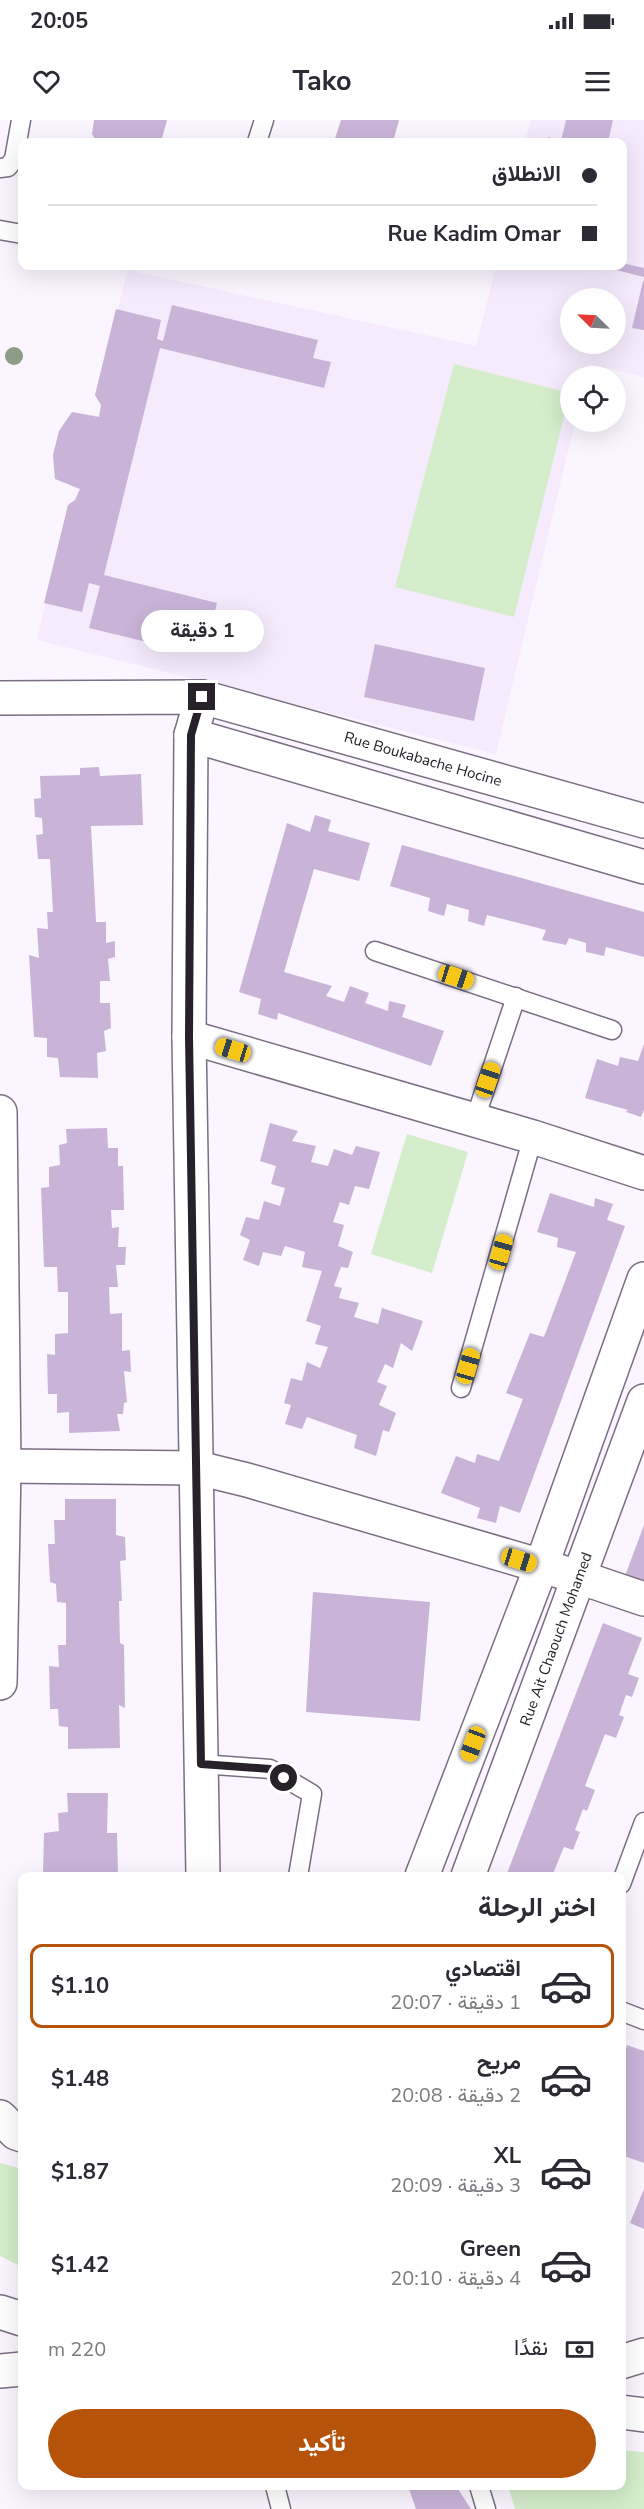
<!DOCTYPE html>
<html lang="ar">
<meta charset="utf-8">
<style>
:root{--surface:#fff;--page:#f7f7f7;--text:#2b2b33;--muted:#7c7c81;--line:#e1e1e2;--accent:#b45309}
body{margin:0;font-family:"Nunito Sans",Vazirmatn,sans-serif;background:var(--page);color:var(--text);direction:rtl;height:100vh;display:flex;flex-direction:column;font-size:22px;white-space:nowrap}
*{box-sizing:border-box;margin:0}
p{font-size:20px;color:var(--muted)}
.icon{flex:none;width:33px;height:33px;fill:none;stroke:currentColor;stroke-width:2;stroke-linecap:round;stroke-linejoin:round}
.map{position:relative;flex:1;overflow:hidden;direction:ltr}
.details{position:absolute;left:18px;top:1752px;width:608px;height:618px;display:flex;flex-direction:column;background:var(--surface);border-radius:12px;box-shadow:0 6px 24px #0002;direction:rtl}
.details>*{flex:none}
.top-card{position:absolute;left:18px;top:18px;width:609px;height:132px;border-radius:12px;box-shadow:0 6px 24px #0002;direction:rtl;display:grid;align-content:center;height:132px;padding:0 30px;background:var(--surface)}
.needle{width:39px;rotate:294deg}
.buttons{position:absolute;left:560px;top:168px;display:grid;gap:12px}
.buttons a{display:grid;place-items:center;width:66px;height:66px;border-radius:50%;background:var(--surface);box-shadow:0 6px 24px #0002;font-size:30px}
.end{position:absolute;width:27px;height:27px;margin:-14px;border:8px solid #27222a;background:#fff;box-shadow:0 0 0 3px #fff}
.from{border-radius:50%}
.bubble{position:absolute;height:42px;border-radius:21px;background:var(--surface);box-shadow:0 6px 24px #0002;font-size:20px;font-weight:700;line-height:42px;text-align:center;direction:rtl}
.car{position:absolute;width:18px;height:36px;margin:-18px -9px;border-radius:8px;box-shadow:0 0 4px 2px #0007;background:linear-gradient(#f5c518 24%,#345 0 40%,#f5c518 0 76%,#345 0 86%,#f5c518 0)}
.top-card b{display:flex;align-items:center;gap:21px;height:57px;font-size:22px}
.top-card b+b{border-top:2px solid var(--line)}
.top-card i{width:15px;height:15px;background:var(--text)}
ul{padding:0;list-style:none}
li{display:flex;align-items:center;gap:18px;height:84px;margin:0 12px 9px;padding:0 18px;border:3px solid transparent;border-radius:12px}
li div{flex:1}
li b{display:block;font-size:22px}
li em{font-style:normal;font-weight:700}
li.current{border-color:var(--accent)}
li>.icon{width:54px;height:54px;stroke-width:1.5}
h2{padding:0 30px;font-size:27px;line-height:72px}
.pay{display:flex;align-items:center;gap:15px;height:66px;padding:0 30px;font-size:22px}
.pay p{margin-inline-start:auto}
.cta{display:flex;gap:12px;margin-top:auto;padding:12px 30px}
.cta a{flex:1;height:69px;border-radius:36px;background:var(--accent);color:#fff;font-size:24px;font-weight:700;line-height:69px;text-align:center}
.status{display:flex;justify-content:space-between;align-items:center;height:42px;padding:0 30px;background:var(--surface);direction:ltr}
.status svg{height:16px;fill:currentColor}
header{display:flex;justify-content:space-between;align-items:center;height:78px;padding:0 30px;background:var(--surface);font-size:27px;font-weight:700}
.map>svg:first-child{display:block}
</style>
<div class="status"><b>20:05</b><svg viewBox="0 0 49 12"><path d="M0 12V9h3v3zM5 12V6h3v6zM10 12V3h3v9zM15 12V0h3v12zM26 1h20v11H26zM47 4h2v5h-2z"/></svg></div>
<header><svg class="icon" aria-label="menu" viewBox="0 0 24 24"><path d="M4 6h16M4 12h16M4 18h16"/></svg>Tako<svg class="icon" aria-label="heart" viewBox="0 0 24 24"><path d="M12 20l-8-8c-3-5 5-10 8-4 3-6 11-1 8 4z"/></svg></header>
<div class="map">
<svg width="644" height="2389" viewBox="0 0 644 2389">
<rect width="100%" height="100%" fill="#fbf5ff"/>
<path fill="#f5ebfd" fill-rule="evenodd" d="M531,0H644V257L589,244L585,256H570V302H575L496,634L37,520L68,385L75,380L80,369L55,359L53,335L59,311L72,292L99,296L101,285L95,275L128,150L476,226L496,146H622V22H525ZM570,178H615V224H570Z"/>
<g fill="#d4edca">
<path d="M454,244L570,273L514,497L395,467Z"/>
<path d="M407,1014L468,1032L432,1153L371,1134Z"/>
<path d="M0,2043L22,2049V2147L0,2136Z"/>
<path d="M621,2330L644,2332V2389H515L508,2366H621Z"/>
</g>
<g fill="#c9b4d8">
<path d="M94,0H167L161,22H97L92,14Z"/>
<path d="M341,0H399L393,22H334Z"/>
<path d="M566,0H613L608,22H547L548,17L561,21Z"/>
<path d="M622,143L644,148V157L600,146H622Z"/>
<path d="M643,161H644V210L632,208Z"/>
<path d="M172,185L318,220L313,238L331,242L324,268L160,228L104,455L217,483L208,522L192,518L188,532L89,508L100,466L89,463L82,492L44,483L68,385L75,380L80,369L55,359L53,335L59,311L72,292L99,297L101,285L95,275L116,189L161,200L157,219L163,221Z"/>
<path d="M375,524L485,548L474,601L364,577Z"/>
<path d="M99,647L100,656L141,654L143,705L91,706L96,802H106V823L115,821V837L108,839L110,861H100V883H110L111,908L104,911L106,931L97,933L98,958L60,957L58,938L47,937V918L34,917L29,835L39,838L37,808L48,809L47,792H53L50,739H38L36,715L43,714L42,698L35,697L34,679L41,678L40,656L80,655V648Z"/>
<path d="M315,695L331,700L328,711L370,723L359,761L314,749L284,852L332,866L326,876L344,882L350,866L369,873L365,883L388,891L389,881L406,885L402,897L444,911L431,946L278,893L277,900L258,894L261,879L239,872L287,703L310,712Z"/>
<path d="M402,725L644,792V837L606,827L604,836L586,832V823L569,818L566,825L542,820L546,810L487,795L484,806L468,801L469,790L447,784L444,796L428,791L430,778L390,766Z"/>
<path d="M644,924V990L641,997L626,992L628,990L585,978L597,939L618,946L620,937L638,941Z"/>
<path d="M270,1003L298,1011L292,1021L316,1026L311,1042L328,1046L334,1029L352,1035L356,1026L380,1032L369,1069L355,1066L349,1085L340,1082L333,1102L344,1105L338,1126L353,1132L348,1148L341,1147L334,1166L342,1168L339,1178L359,1183L354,1197L378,1204L382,1188L423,1201L412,1231L401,1223L393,1248L385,1244L377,1262L387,1266L379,1285L396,1293L389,1312L383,1310L376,1336L354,1328L357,1315L307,1297L302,1309L285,1304L291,1285L284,1283L291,1258L302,1261L307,1242L320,1248L328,1227L315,1224L321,1206L306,1201L322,1151L302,1147L305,1132L285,1126L281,1136L263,1132L259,1146L243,1140L250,1120L240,1115L246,1097L259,1100L264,1081L280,1086L285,1068L271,1064L276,1046L260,1041Z"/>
<path d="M107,1008L108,1028H118V1046H123L124,1090H111L112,1108L119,1107L118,1127H126L125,1145H116L118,1167H109L110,1194L122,1193V1231L130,1230L131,1252L124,1251L127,1282L124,1283L123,1294H117L120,1311L69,1313V1292L57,1293V1274H48L47,1234L55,1235V1214L68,1213V1172H58L57,1147H44L41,1068L49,1067V1047L60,1045L59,1025L67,1023L66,1009Z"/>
<path d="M550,1073L594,1087L595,1078L613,1084L607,1100L625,1106L520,1393L500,1386L496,1403L477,1398L480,1388L441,1373L456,1336L475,1343L477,1334L499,1341L523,1279L506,1273L530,1213L544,1217L576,1132L557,1127L558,1118L537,1112Z"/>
<path d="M65,1379H116V1415L125,1417L126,1440L120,1441L122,1481H119L120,1523L124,1525L125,1588L119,1585L120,1628L68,1629V1607L59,1606L58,1589H50L49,1546L59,1547L58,1525H66V1483L57,1482L56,1464L50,1462L48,1424H55L54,1400H65Z"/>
<path d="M644,1405V1463L625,1456Z"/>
<path d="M313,1472L430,1482L420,1601L306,1592Z"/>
<path d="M603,1503L642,1518L628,1554L639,1558L632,1577L626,1575L619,1595L624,1597L616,1618L605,1614L585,1666L595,1670L587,1691L583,1689L575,1710L580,1712L573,1730L564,1727L552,1756H506Z"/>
<path d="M67,1673H108L107,1713H117L118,1753H108V1756H43L44,1713L59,1711L58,1693L68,1692Z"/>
<path d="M627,1925L644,1931V2043L621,2035V1943Z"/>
<path d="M644,2069V2109L630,2103Z"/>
<path d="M408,2366H456L471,2389H416Z"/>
</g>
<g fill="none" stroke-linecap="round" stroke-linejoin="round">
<defs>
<g id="service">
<path d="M257,22L264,0"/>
<path d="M0,48L8,47L14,39L21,0"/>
<path d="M0,110L22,114"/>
<path d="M375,831L612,910"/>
<path d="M474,1002L516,877"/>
<path d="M461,1268L533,1017"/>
<path d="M201,1644L270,1649L312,1674L298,1756"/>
<path d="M621,1764L644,1702"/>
<path d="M621,1891L644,1900"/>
<path d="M275,2366L281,2389"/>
<path d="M479,2366L486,2389"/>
</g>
<g id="minor">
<path d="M202,577L191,615L189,917L203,1756"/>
<path d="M0,578L202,577L644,701"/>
<path d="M191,615L644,747"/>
<path d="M189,917L533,1017L644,1053"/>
<path d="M0,992L4,1346L0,1563"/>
<path d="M4,1346L198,1348L247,1360L579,1457L644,1479"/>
<path d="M422,1756L541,1447L644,1159"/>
<path d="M468,1756L644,1281"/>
<path d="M0,1997L16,2013L22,2015"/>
</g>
<g id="secondary">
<path d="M0,2192L22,2199"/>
<path d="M621,2242L644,2235"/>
<path d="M0,2251L22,2249"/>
<path d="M621,2292L644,2295"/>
</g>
</defs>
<use href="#service" stroke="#7a6e82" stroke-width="21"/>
<use href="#minor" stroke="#7a6e82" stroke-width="36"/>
<use href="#secondary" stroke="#7a6e82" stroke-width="36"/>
<use href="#service" stroke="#fff" stroke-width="18"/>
<use href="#minor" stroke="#fff" stroke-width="33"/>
<use href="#secondary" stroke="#fff" stroke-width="33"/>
</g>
<circle fill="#8c9c86" cx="14" cy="236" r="9"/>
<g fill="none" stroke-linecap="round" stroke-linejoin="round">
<path stroke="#27222a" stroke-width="8" d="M202,577L191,615L189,917L201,1644L270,1649L284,1658"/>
</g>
<g text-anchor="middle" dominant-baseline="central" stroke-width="6" stroke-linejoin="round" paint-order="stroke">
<g font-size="15" fill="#27222a" stroke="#fff">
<text transform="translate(423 639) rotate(16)">Rue Boukabache Hocine</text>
<text transform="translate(556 1519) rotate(-70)">Rue Ait Chaouch Mohamed</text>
</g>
</g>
</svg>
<div class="buttons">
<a><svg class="needle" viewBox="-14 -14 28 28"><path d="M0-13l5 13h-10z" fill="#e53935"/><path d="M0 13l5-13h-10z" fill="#7c7c81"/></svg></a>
<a><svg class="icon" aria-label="locate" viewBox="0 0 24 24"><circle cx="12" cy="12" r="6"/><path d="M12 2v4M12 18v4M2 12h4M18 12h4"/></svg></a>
</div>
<i class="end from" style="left:284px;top:1658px"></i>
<i class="end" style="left:202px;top:577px"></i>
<div class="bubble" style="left:141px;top:490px;width:123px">1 دقيقة</div>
<i class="car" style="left:456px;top:857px;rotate:108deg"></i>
<i class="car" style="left:233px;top:930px;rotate:287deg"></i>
<i class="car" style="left:488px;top:960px;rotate:19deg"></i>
<i class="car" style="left:501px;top:1132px;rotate:16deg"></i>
<i class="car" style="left:468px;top:1246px;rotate:16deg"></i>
<i class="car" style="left:519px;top:1440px;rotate:107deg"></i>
<i class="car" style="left:473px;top:1624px;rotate:201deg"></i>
<div class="top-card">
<b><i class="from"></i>الانطلاق</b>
<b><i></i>Rue Kadim Omar</b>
</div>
<section class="details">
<h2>اختر الرحلة</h2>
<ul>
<li class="current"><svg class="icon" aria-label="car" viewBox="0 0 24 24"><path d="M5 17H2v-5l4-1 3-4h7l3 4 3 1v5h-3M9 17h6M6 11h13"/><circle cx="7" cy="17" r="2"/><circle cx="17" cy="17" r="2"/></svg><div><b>اقتصادي</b><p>1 دقيقة · 20:07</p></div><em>$1.10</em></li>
<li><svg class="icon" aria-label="car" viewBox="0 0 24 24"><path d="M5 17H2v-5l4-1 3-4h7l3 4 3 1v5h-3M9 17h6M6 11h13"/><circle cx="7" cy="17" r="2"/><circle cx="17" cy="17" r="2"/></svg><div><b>مريح</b><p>2 دقيقة · 20:08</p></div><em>$1.48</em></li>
<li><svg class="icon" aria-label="car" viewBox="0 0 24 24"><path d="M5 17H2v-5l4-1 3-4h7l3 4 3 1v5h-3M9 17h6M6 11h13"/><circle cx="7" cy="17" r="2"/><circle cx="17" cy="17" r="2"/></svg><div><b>XL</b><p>3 دقيقة · 20:09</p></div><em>$1.87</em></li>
<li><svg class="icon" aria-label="car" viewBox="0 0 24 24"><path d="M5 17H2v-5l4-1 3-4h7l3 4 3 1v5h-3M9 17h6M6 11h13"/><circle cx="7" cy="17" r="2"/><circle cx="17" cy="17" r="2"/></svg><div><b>Green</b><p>4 دقيقة · 20:10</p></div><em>$1.42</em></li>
</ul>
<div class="pay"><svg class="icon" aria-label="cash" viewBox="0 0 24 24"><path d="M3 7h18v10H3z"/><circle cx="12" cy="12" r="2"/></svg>نقدًا<p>220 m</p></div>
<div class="cta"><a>تأكيد</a></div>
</section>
</div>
